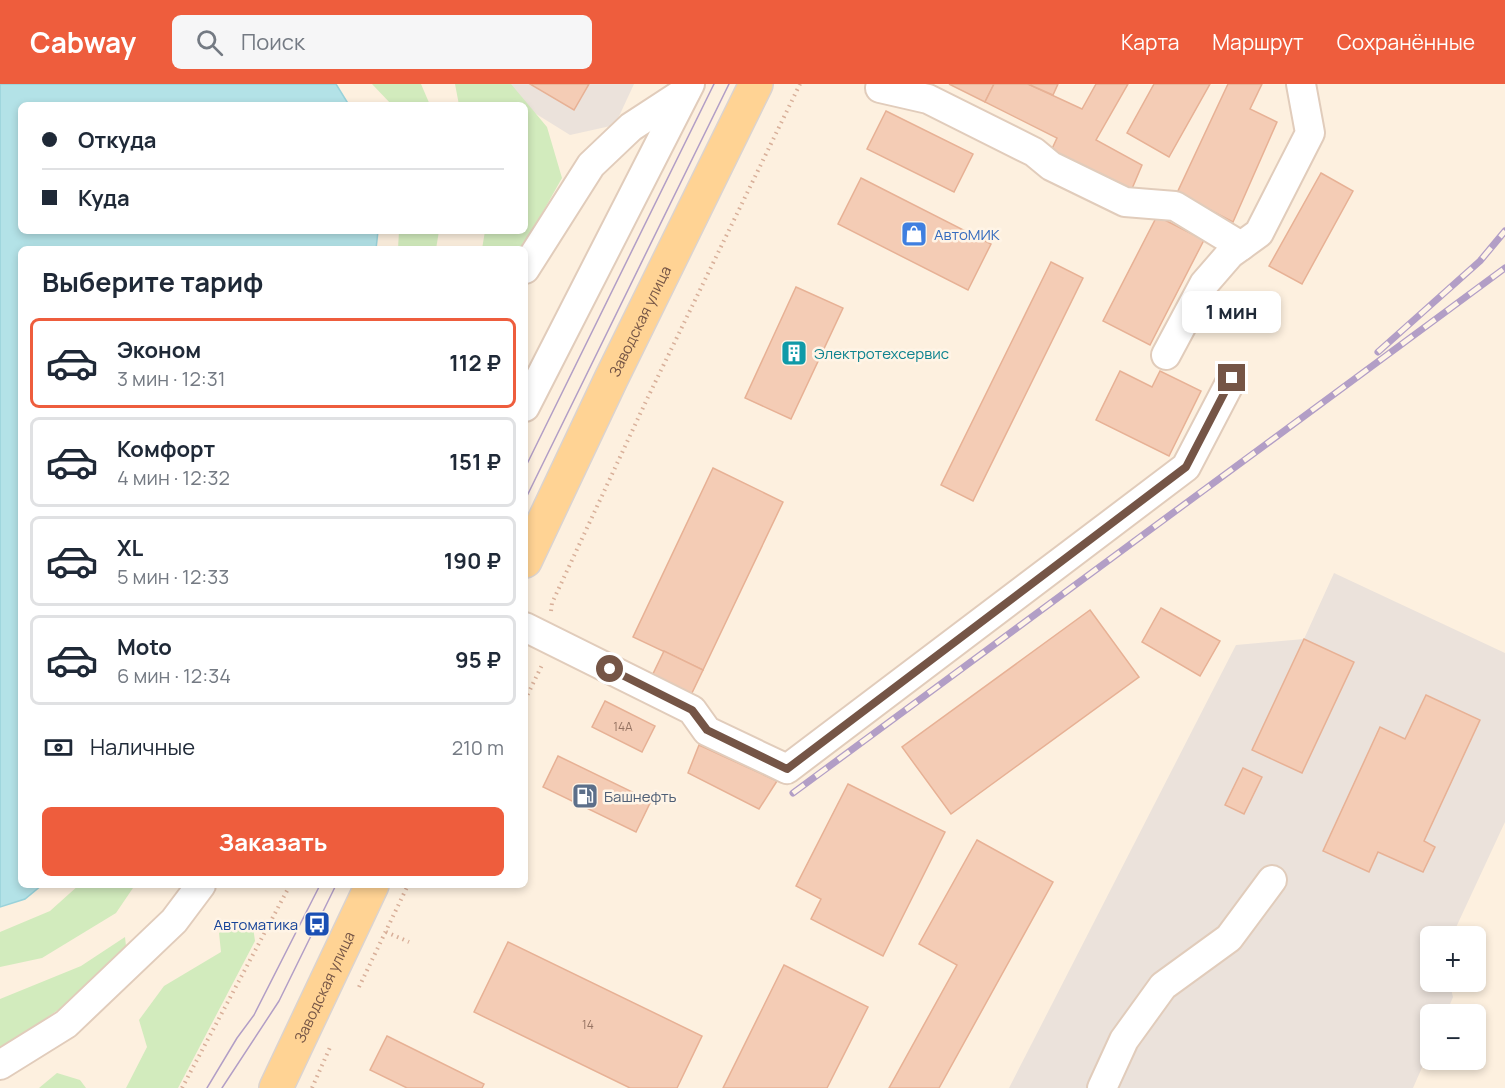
<!DOCTYPE html>
<html lang="ru">
<meta charset="utf-8">
<style>
:root{--surface:#fff;--page:#f6f6f7;--text:#1f2937;--muted:#747a83;--line:#e0e1e3;--accent:#ee5d3d}
body{margin:0;font-family:Manrope,sans-serif;background:var(--page);color:var(--text);height:100vh;display:flex;flex-direction:column;font-size:22px;white-space:nowrap}
*{box-sizing:border-box;margin:0}
p{font-size:20px;color:var(--muted)}
.icon{flex:none;width:33px;height:33px;fill:none;stroke:currentColor;stroke-width:2;stroke-linecap:round;stroke-linejoin:round}
.map{position:relative;flex:1;overflow:hidden}
.details{position:absolute;left:18px;top:162px;width:510px;height:642px;display:flex;flex-direction:column;background:var(--surface);border-radius:9px;box-shadow:0 3px 9px #0003}
.details>*{flex:none}
.top-card{position:absolute;left:18px;top:18px;width:510px;height:132px;border-radius:9px;box-shadow:0 3px 9px #0003;display:grid;align-content:center;height:132px;padding:0 24px;background:var(--surface)}
.controls{position:absolute;left:1420px;top:842px;display:grid;gap:12px}
.controls a{display:grid;place-items:center;width:66px;height:66px;border-radius:9px;background:var(--surface);box-shadow:0 3px 9px #0003;font-size:30px}
.end{position:absolute;width:27px;height:27px;margin:-14px;border:8px solid #755546;background:#fff;box-shadow:0 0 0 3px #fff}
.from{border-radius:50%}
.bubble{position:absolute;height:42px;border-radius:9px;background:var(--surface);box-shadow:0 3px 9px #0003;font-size:20px;font-weight:700;line-height:42px;text-align:center}
.top-card b{display:flex;align-items:center;gap:21px;height:57px;font-size:22px}
.top-card b+b{border-top:2px solid var(--line)}
.top-card i{width:15px;height:15px;background:var(--text)}
ul{padding:0;list-style:none}
li{display:flex;align-items:center;gap:18px;height:90px;margin:0 12px 9px;padding:0 12px;border:3px solid var(--line);border-radius:9px}
li div{flex:1}
li b{display:block;font-size:22px}
li em{font-style:normal;font-weight:700}
li.selected{border-color:var(--accent)}
li>.icon{width:54px;height:54px;stroke-width:1.5}
h2{padding:0 24px;font-size:27px;line-height:72px}
.pay{display:flex;align-items:center;gap:15px;height:66px;padding:0 24px;font-size:22px}
.pay p{margin-inline-start:auto}
.action{display:flex;gap:12px;margin-top:auto;padding:12px 24px}
.action a{flex:1;height:69px;border-radius:9px;background:var(--accent);color:#fff;font-size:24px;font-weight:700;line-height:69px;text-align:center}
header{display:flex;align-items:center;gap:36px;box-sizing:border-box;height:84px;padding:0 30px;background:var(--accent);color:#fff}
header strong{font-size:28px}
nav{display:flex;gap:33px;margin-inline-start:auto;font-size:21px}
.search{width:420px;height:54px;background:var(--page);display:flex;align-items:center;gap:15px;box-sizing:border-box;padding:0 21px;border-radius:9px;color:var(--muted);font-size:22px}
.map>svg:first-child{display:block}
</style>
<header>
<strong>Cabway</strong>
<div class="search"><svg class="icon" aria-label="search" viewBox="0 0 24 24"><circle cx="10" cy="10" r="6"/><path d="M15 15l6 6"/></svg>Поиск</div>
<nav><a>Карта</a><a>Маршрут</a><a>Сохранённые</a></nav>
</header>
<div class="map">
<svg width="1505" height="1004" viewBox="0 0 1505 1004">
<rect width="100%" height="100%" fill="#fdf0df"/>
<g fill="#ebe2db">
<path d="M488,0H634L615,41L570,51Z"/>
<path d="M1334,489L1505,569V738L1452,852H1431V897H1449L1453,913L1446,930H1431V963L1413,1004H1009L1236,561L1304,555Z"/>
</g>
<g fill="#d2ebbd">
<path d="M372,0H421L430,21H392Z"/>
<path d="M455,0H511L547,43L562,94L522,165H482L485,147H525V21H459Z"/>
<path d="M399,147H439L436,165H398Z"/>
<path d="M79,801H135L116,829L42,874L0,883V848L50,827Z"/>
<path d="M241,836L253,843L255,857L178,1004H126L147,963L139,936L164,902L221,868L219,849Z"/>
<path d="M125,853L126,862L64,922L0,965V915L81,882Z"/>
<path d="M57,989L80,996L86,1004H39Z"/>
</g>
<path fill="#b3e2e7" stroke="#99d2da" stroke-width="1.5" d="M0,0H336L349,21H21V147H378L376,165H21V801H42L25,815L0,823Z"/>
<g fill="#f4ccb5" stroke="#e7b195" stroke-width="1.5">
<path d="M530,0H589L574,26Z"/>
<path d="M949,0H994L985,18Z"/>
<path d="M994,0H1028L1082,25L1096,0H1128L1096,56L1142,81L1131,107L1049,71L1057,54L985,18Z"/>
<path d="M1028,0H1058L1053,11Z"/>
<path d="M1154,0H1210L1169,73L1127,49Z"/>
<path d="M1228,0H1262L1250,25L1277,38L1233,138L1177,109Z"/>
<path d="M886,27L973,70L954,108L867,65Z"/>
<path d="M1321,89L1353,107L1302,200L1269,182Z"/>
<path d="M861,94L991,160L968,206L838,140Z"/>
<path d="M1157,132L1204,156L1150,261L1103,237Z"/>
<path d="M1051,178L1083,194L973,417L941,401Z"/>
<path d="M796,203L843,224L791,335L745,314Z"/>
<path d="M1120,287L1152,303L1160,287L1201,307L1169,372L1096,336Z"/>
<path d="M713,384L783,418L703,586L633,553Z"/>
<path d="M1161,524L1220,557L1200,592L1142,558Z"/>
<path d="M1090,526L1139,593L951,730L902,663Z"/>
<path d="M1304,555L1354,578L1302,689L1252,666Z"/>
<path d="M664,567L703,586L690,613L651,594Z"/>
<path d="M1426,611L1480,636L1424,757L1435,763L1423,788L1378,768L1369,788L1323,767L1380,643L1405,655Z"/>
<path d="M605,617L655,642L642,668L592,643Z"/>
<path d="M699,661L777,697L759,725L688,689Z"/>
<path d="M558,672L651,717L636,748L543,703Z"/>
<path d="M1243,684L1262,693L1244,730L1225,721Z"/>
<path d="M848,700L945,748L883,872L811,835L821,815L796,802Z"/>
<path d="M977,756L1053,798L939,1004H889L957,881L919,860Z"/>
<path d="M508,858L702,952L677,1004H630L474,928Z"/>
<path d="M784,881L868,923L827,1004H723Z"/>
<path d="M387,952L484,1000L482,1004H407L370,986Z"/>
</g>
<g fill="none" stroke-linecap="round" stroke-linejoin="round">
<defs>
<g id="minor">
<path d="M880,4L928,15L1034,68L1051,82L1125,118L1175,122L1241,162"/>
<path d="M525,185L591,81L631,43L686,7"/>
<path d="M1166,271L1204,200L1230,170L1259,149L1310,49L1301,0"/>
<path d="M525,323L690,0"/>
<path d="M525,543L692,626L707,647L787,685L1186,383L1232,295"/>
<path d="M0,981L66,940L174,837L201,801"/>
<path d="M1102,1004L1124,956L1163,902L1229,854L1272,796"/>
</g>
<g id="major">
<path id="s1" d="M525,477L611,295L756,0"/>
<path id="s2" d="M276,1004L372,801"/>
</g>
</defs>
<use href="#minor" stroke="#e1ccbb" stroke-width="32"/>
<use href="#major" stroke="#dbd3cf" stroke-width="36"/>
<g stroke="#d8af99" stroke-width="4" stroke-dasharray="1.5 4.5" stroke-linecap="butt">
<path d="M551,527L552,519L648,313L800,0"/>
<path d="M525,616L542,581"/>
<path d="M386,848L409,858"/>
<path d="M359,903L408,801"/>
<path d="M182,1004L290,801"/>
<path d="M312,1004L331,961"/>
</g>
<use href="#minor" stroke="#fff" stroke-width="28"/>
<use href="#major" stroke="#ffd394" stroke-width="33"/>
<g stroke="#b29ec6" stroke-width="1.5">
<path d="M525,384L714,0"/>
<path d="M525,416L729,0"/>
<path d="M207,1004L237,954L254,931L320,801"/>
<path d="M222,1004L279,917L336,801"/>
</g>
<defs>
<g id="rail">
<path d="M1378,268L1480,177L1505,147"/>
<path d="M793,709L1505,184"/>
</g>
</defs>
<use href="#rail" stroke="#b29ec6" stroke-width="7"/>
<use href="#rail" stroke="#fff4e6" stroke-width="4.5" stroke-dasharray="14" stroke-linecap="butt"/>
</g>
<g fill="none" stroke-linecap="round" stroke-linejoin="round">
<path stroke="#755546" stroke-width="8" d="M610,585L692,626L707,646L787,685L1186,383L1232,294"/>
</g>
<defs>
<symbol id="shop-square" viewBox="-11 -11 22 22"><rect x="-9" y="-9" width="18" height="18" rx="4" fill="#3f7fe0" stroke="#fff4e6"/><path d="M-5-2.5h2.3a2.7 3.5 0 0 1 5.4 0H5L5.5 6h-11ZM-1.5-2.5h3a1.5 2.3 0 0 0-3 0Z" fill="#fff"/></symbol>
<symbol id="building-square" viewBox="-11 -11 22 22"><rect x="-9" y="-9" width="18" height="18" rx="4" fill="#0f9aa8" stroke="#fff4e6"/><path d="M-4-6H4V6H1V3H-1V6H-4ZM-2.5-4.3h1.7v1.8h-1.7ZM.8-4.3h1.7v1.8H.8ZM-2.5-1h1.7V.8h-1.7ZM.8-1h1.7V.8H.8Z" fill="#fff"/></symbol>
<symbol id="fuel-square" viewBox="-11 -11 22 22"><rect x="-9" y="-9" width="18" height="18" rx="4" fill="#5c6f8a" stroke="#fff4e6"/><path d="M-5.5-6h7V0h2V4h1.3V-2.5L3-4.5l.8-.8L6-3V5H2.5V1h-1V6h-7ZM-4.2-4.7v3.2H.2V-4.7Z" fill="#fff"/></symbol>
<symbol id="bus-square" viewBox="-11 -11 22 22"><rect x="-9" y="-9" width="18" height="18" rx="4" fill="#1a4fb4" stroke="#fff4e6"/><path d="M-5-6H5V4H4V6H2V4H-2V6H-4V4H-5ZM-3.5-4V0h7V-4ZM-3.5 1.2v1.5H-2V1.2ZM2 1.2v1.5H3.5V1.2Z" fill="#fff"/></symbol>
</defs>
<g fill-rule="evenodd">
<use href="#shop-square" x="899" y="135" width="30" height="30"/>
<use href="#building-square" x="779" y="254" width="30" height="30"/>
<use href="#fuel-square" x="570" y="697" width="30" height="30"/>
<use href="#bus-square" x="302" y="825" width="30" height="30"/>
</g>
<g text-anchor="middle" dominant-baseline="central" stroke-width="5" stroke-linejoin="round" paint-order="stroke">
<g font-size="12" fill="#957362">
<text x="623" y="642">14А</text>
<text x="588" y="940">14</text>
</g>
<g font-size="15" fill="#366cbe" stroke="#fff4e6" text-anchor="start">
<text x="934" y="150">АвтоМИК</text>
</g>
<g font-size="15" fill="#755546" stroke="#fff4e6">
<text stroke="none"><textPath href="#s1" startOffset="266">Заводская улица</textPath></text>
<text stroke="none"><textPath href="#s2" startOffset="112">Заводская улица</textPath></text>
</g>
<g font-size="15" fill="#0d838f" stroke="#fff4e6" text-anchor="start">
<text x="814" y="269">Электротехсервис</text>
</g>
<g font-size="15" fill="#4e5e75" stroke="#fff4e6" text-anchor="start">
<text x="604" y="712">Башнефть</text>
</g>
<g font-size="15" fill="#164399" stroke="#fff4e6" text-anchor="end">
<text x="298" y="840">Автоматика</text>
</g>
</g>
</svg>
<div class="controls">
<a>+</a>
<a>−</a>
</div>
<i class="end from" style="left:610px;top:585px"></i>
<i class="end" style="left:1232px;top:294px"></i>
<div class="bubble" style="left:1182px;top:207px;width:99px">1 мин</div>
<div class="top-card">
<b><i class="from"></i>Откуда</b>
<b><i></i>Куда</b>
</div>
<section class="details">
<h2>Выберите тариф</h2>
<ul>
<li class="selected"><svg class="icon" aria-label="car" viewBox="0 0 24 24"><path d="M5 17H2v-5l4-1 3-4h7l3 4 3 1v5h-3M9 17h6M6 11h13"/><circle cx="7" cy="17" r="2"/><circle cx="17" cy="17" r="2"/></svg><div><b>Эконом</b><p>3 мин · 12:31</p></div><em>112 ₽</em></li>
<li><svg class="icon" aria-label="car" viewBox="0 0 24 24"><path d="M5 17H2v-5l4-1 3-4h7l3 4 3 1v5h-3M9 17h6M6 11h13"/><circle cx="7" cy="17" r="2"/><circle cx="17" cy="17" r="2"/></svg><div><b>Комфорт</b><p>4 мин · 12:32</p></div><em>151 ₽</em></li>
<li><svg class="icon" aria-label="car" viewBox="0 0 24 24"><path d="M5 17H2v-5l4-1 3-4h7l3 4 3 1v5h-3M9 17h6M6 11h13"/><circle cx="7" cy="17" r="2"/><circle cx="17" cy="17" r="2"/></svg><div><b>XL</b><p>5 мин · 12:33</p></div><em>190 ₽</em></li>
<li><svg class="icon" aria-label="car" viewBox="0 0 24 24"><path d="M5 17H2v-5l4-1 3-4h7l3 4 3 1v5h-3M9 17h6M6 11h13"/><circle cx="7" cy="17" r="2"/><circle cx="17" cy="17" r="2"/></svg><div><b>Moto</b><p>6 мин · 12:34</p></div><em>95 ₽</em></li>
</ul>
<div class="pay"><svg class="icon" aria-label="cash" viewBox="0 0 24 24"><path d="M3 7h18v10H3z"/><circle cx="12" cy="12" r="2"/></svg>Наличные<p>210 m</p></div>
<div class="action"><a>Заказать</a></div>
</section>
</div>
